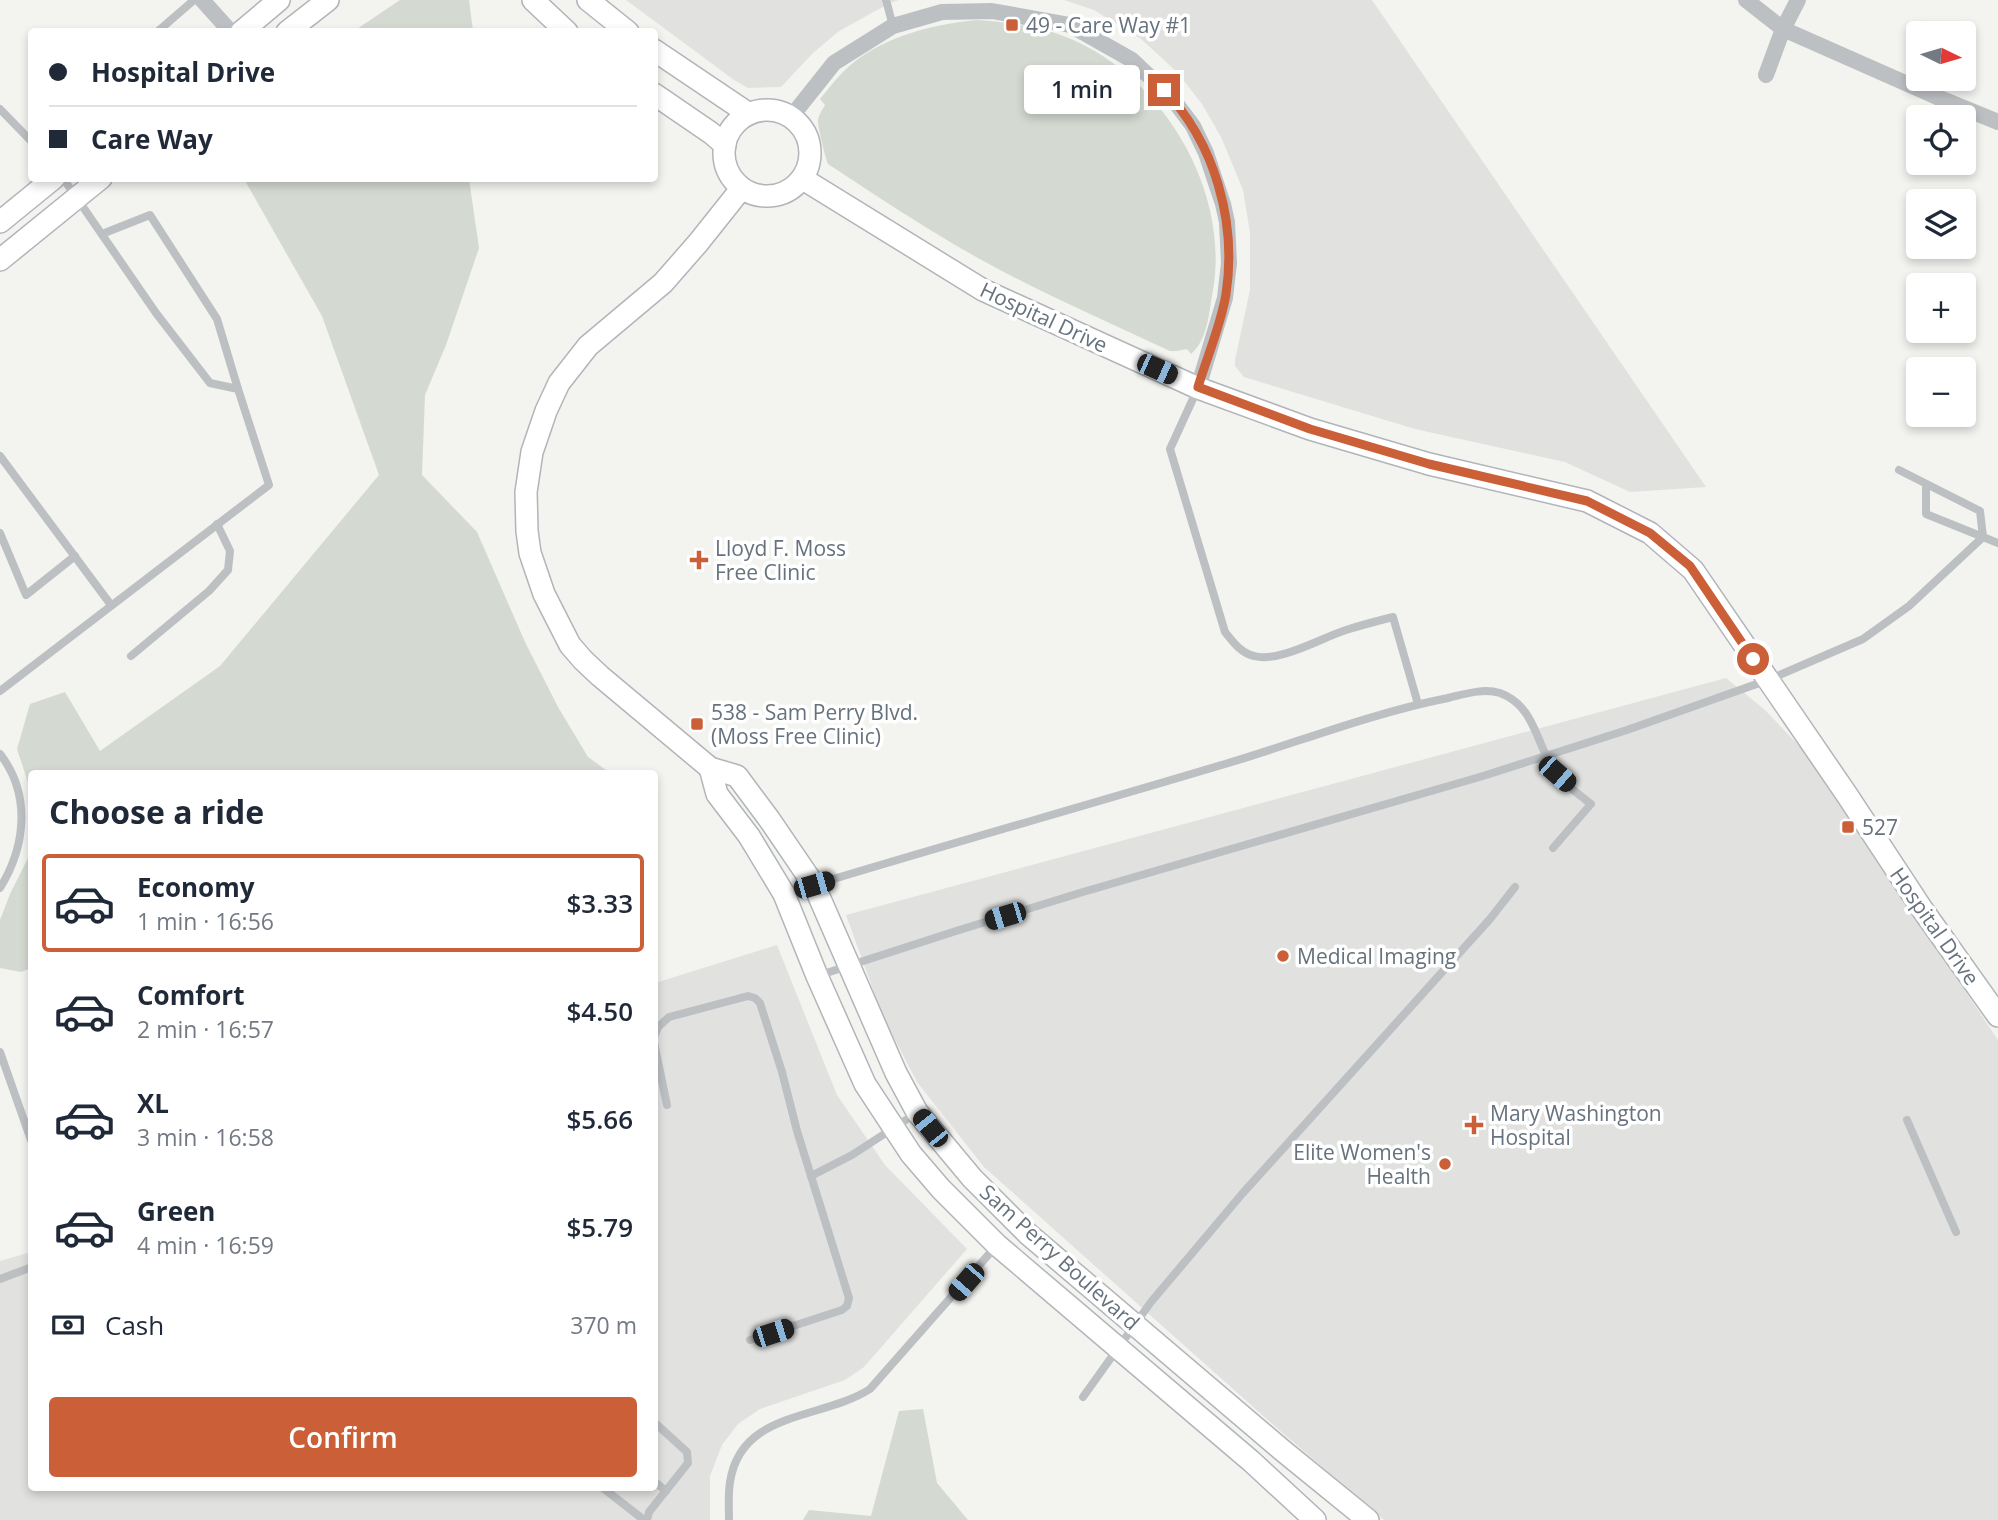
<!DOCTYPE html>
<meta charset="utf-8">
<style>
:root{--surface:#fff;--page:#f6f6f7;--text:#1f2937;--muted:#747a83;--line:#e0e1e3;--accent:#cb5f38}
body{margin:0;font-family:"Open Sans",sans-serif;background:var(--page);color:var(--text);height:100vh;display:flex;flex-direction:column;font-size:26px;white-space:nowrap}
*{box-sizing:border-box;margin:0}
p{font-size:23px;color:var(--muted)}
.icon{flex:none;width:38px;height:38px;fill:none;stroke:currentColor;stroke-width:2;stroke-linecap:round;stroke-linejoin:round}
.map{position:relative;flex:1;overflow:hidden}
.sheet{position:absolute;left:28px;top:770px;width:630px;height:721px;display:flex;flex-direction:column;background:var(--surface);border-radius:7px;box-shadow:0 4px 10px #0003}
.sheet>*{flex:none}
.banner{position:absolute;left:28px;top:28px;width:630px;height:154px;border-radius:7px;box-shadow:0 4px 10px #0003;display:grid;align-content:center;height:154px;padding:0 21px;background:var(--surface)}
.needle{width:46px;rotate:95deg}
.fabs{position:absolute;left:1906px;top:21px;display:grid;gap:14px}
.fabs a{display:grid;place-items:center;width:70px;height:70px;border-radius:7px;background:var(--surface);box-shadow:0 4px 10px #0003;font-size:35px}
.end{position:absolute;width:32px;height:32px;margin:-16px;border:9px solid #cb5f38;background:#fff;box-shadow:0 0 0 4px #fff}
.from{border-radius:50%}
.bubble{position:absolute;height:49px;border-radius:7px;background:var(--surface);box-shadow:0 4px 10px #0003;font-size:23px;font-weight:600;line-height:49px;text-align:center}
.car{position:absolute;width:21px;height:42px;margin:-21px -10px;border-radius:9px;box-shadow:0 0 5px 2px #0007;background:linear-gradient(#222 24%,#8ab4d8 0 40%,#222 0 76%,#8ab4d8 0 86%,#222 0)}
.banner b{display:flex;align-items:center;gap:24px;height:66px;font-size:26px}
.banner b+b{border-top:2px solid var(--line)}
.banner i{width:18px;height:18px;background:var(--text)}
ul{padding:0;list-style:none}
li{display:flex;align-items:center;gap:21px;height:98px;margin:0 14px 10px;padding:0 7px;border:4px solid transparent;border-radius:7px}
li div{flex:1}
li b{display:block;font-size:26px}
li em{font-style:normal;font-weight:600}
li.selected{border-color:var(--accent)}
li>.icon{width:63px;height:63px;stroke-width:1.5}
h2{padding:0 21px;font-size:32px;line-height:84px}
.pay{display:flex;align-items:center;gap:18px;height:77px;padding:0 21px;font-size:26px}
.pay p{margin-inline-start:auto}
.action{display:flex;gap:14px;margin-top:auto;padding:14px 21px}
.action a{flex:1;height:80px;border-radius:7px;background:var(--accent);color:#fff;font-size:28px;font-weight:600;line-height:80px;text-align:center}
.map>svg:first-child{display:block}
</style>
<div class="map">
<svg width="1998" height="1520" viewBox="0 0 1998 1520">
<rect width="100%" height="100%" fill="#f3f3f0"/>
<g fill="#e1e2e0">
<path d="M626,0H899L890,3L839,31L813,53L781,87L748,88L734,80Z"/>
<path d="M1064,0H1372L1706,487L1630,492L1565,462L1415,429L1244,377L1235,366V360L1250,290V233L1243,190L1221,137L1202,104L1177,72L1141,39L1094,10Z"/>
<path d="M1726,678L1765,710L1804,751L1998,1040V1520H1384L1278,1429L984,1167L917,1082L883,1017L846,915Z"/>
<path d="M777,945L837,1095L885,1165L967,1249L864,1367L845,1380L760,1409L738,1424L722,1445L710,1476V1520H0V1261L31,1252L32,1488H654L655,983Z"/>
</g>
<g fill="#d4d9d1">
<path d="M400,0H469L473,31H354Z"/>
<path d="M977,20C1003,22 1030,25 1055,33C1156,66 1231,185 1213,290C1209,311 1208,340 1191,354L1187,349L1177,351H1170C1108,322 1046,295 987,263C932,233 880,198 828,164C826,160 818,127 818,122C818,116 822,110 825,105L820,99C827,91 833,82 841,74C876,38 928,25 977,20Z"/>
<path d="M244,179H469L479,248L446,345L425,395L422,475L477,532L525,642L558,707L588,757L606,770V773L32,774L31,792L17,749L30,704L65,692L100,751L220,666L379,475L322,316Z"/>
<path d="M31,852V968L21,972L0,968V920L10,894Z"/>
<path d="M923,1409L937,1483L968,1520H803L809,1510L871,1516L899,1411Z"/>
</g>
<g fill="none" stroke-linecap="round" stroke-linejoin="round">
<defs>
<g id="secondary">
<path d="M533,0L567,32"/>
<path d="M588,0L628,32"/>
<path d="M241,32L279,0"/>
<path d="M287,32L328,0"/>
<path d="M654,50L749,114"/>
<path d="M654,94L711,133L725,145"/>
<circle cx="767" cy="153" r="43"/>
<path d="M803,179L983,290L1198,388L1310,429L1429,464L1587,501L1650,533L1693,570L1847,795L1922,909L1998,1016"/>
<path d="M741,189L698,243L663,283L588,346L559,383L546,411L532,452L526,492L527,531L530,553L544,594L570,645L583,660L600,676L710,768L737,776L769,819L814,885L896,1073L917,1112L972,1178L1028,1234L1282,1450L1368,1520"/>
<path d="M0,222L54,178"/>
<path d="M0,260L101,178"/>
<path d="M710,768L717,794L749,836L784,894L817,976L865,1084L911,1154L941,1189L997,1245L1251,1461L1315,1520"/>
</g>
</defs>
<use href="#secondary" stroke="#b1b5b9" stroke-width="24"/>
<g stroke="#bdc0c3" stroke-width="8">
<path d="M886,0L893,26"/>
<path d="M157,32L194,0"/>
<path d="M0,109L32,142"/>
<path d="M102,234L150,215L217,319L238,389"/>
<path d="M1197,390L1170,449L1225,632C1233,642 1241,653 1254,656C1279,663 1321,638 1346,630C1362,625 1377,621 1393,617L1418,704"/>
<path d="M0,456L111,605"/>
<path d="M1899,470L1980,511L1983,537L1998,543"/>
<path d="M0,533L26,595L75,556"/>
<path d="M131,656L209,591L228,570L230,551L217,524"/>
<path d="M0,691L269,485L238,389L210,383L156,313L63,178"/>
<path d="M0,754C31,794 26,846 0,888"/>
<path d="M784,894C931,849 1078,808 1225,764C1299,742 1372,713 1448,698C1465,694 1483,688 1500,693C1536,706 1536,746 1556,773C1565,785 1580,795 1591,804L1553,848"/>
<path d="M817,976L956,931L1083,892L1483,776L1627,730L1768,680L1863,639L1909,606L1983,537L1926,514V484"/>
<path d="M654,1037L658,1027L669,1017L748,996L755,998L760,1003L782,1072L797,1131L849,1298L847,1306L842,1310L750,1340"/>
<path d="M654,1042L667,1105"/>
<path d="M0,1052L32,1143"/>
<path d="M1907,1120L1956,1232"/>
<path d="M811,1176L852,1155L915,1114"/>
<path d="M0,1279L32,1267"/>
<path d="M1083,1397L1151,1302L1242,1194L1490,919L1515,887"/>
<path d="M654,1481L666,1491"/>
<path d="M603,1488L644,1520"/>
<path d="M647,1520L649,1512L688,1463L687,1452L654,1422"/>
<path d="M729,1520C729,1507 728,1495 730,1482C741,1410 822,1420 870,1389L997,1245"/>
</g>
<g stroke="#bdc0c3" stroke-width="16">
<path d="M202,0L231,32"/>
<path d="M1746,0L1783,29L1937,97L1998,122"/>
<path d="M1766,75L1783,29L1798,0"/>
<path d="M791,117L834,63L893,26L942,12L992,11L1070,25L1132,60L1172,98L1193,126L1206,153L1223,204L1227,222L1229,263L1225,298L1198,388"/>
</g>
<use href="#secondary" stroke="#fff" stroke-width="21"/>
</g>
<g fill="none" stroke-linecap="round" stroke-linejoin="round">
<path stroke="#cb5f38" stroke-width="9" d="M1164,90C1215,143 1237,222 1226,294C1221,325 1207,357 1198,387L1310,429L1429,464L1587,501L1650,533L1690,566L1753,659"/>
</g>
<g fill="#cb5f38" stroke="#fff" stroke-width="2.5">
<rect x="1005" y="18" width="14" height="14" rx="3.5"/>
<path d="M695.5 549.5h7v7h7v7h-7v7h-7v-7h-7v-7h7z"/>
<rect x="690" y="717" width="14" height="14" rx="3.5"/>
<rect x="1841" y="820" width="14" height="14" rx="3.5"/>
<circle cx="1283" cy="956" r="7"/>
<path d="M1470.5 1114.5h7v7h7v7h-7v7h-7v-7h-7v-7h7z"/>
<circle cx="1445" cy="1164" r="7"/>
</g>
<g text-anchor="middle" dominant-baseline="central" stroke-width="7" stroke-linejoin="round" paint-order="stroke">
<g font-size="21" fill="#66727d" stroke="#fff" text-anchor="start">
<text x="1026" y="25">49 - Care Way #1</text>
<text x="715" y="548">Lloyd F. Moss<tspan x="715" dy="24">Free Clinic</tspan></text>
<text x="711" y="712">538 - Sam Perry Blvd.<tspan x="711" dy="24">(Moss Free Clinic)</tspan></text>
<text x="1862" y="827">527</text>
<text x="1297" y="956">Medical Imaging</text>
<text x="1490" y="1113">Mary Washington<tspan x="1490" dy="24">Hospital</tspan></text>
<text x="1431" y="1152" text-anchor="end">Elite Women's<tspan x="1431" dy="24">Health</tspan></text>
</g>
<g font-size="21" fill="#66727d" stroke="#fff">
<text transform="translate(1044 317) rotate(25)">Hospital Drive</text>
<text transform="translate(1935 926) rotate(55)">Hospital Drive</text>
<text transform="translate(1060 1257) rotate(42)">Sam Perry Boulevard</text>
</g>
</g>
</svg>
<div class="fabs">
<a><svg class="needle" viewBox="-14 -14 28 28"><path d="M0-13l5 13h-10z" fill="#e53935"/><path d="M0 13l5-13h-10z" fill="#747a83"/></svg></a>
<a><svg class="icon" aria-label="locate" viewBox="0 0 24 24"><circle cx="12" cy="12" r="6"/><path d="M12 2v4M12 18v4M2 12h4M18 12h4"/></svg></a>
<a><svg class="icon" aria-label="layers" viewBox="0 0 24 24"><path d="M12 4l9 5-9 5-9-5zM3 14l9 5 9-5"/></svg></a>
<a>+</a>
<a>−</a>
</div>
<i class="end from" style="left:1753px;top:659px"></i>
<i class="end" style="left:1164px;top:90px"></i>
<div class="bubble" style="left:1024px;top:65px;width:116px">1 min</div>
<i class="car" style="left:1157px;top:369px;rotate:114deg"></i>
<i class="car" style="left:1557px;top:774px;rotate:131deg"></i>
<i class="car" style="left:814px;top:885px;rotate:74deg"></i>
<i class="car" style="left:1005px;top:916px;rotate:253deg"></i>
<i class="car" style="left:930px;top:1128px;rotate:321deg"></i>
<i class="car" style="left:966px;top:1282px;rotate:221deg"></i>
<i class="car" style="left:773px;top:1333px;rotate:72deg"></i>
<div class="banner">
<b><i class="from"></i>Hospital Drive</b>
<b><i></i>Care Way</b>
</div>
<section class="sheet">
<h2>Choose a ride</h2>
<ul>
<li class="selected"><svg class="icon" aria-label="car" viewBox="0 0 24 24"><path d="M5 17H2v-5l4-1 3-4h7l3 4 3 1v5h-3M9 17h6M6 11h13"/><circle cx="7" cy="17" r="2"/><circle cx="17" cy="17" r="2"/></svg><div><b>Economy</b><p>1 min · 16:56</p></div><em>$3.33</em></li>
<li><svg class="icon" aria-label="car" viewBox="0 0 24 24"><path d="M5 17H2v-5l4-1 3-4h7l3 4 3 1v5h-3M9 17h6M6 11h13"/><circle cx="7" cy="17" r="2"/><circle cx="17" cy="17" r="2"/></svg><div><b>Comfort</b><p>2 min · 16:57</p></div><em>$4.50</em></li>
<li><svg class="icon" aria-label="car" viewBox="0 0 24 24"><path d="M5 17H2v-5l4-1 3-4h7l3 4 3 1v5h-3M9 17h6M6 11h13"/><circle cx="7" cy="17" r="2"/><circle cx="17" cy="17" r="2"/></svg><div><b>XL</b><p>3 min · 16:58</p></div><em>$5.66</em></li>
<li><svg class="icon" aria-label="car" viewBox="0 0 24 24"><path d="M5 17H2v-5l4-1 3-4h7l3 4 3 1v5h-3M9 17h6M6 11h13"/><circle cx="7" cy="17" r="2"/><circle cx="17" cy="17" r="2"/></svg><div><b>Green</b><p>4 min · 16:59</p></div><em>$5.79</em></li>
</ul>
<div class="pay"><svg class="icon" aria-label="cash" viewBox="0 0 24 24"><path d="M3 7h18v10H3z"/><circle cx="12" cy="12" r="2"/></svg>Cash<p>370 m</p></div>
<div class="action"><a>Confirm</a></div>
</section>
</div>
